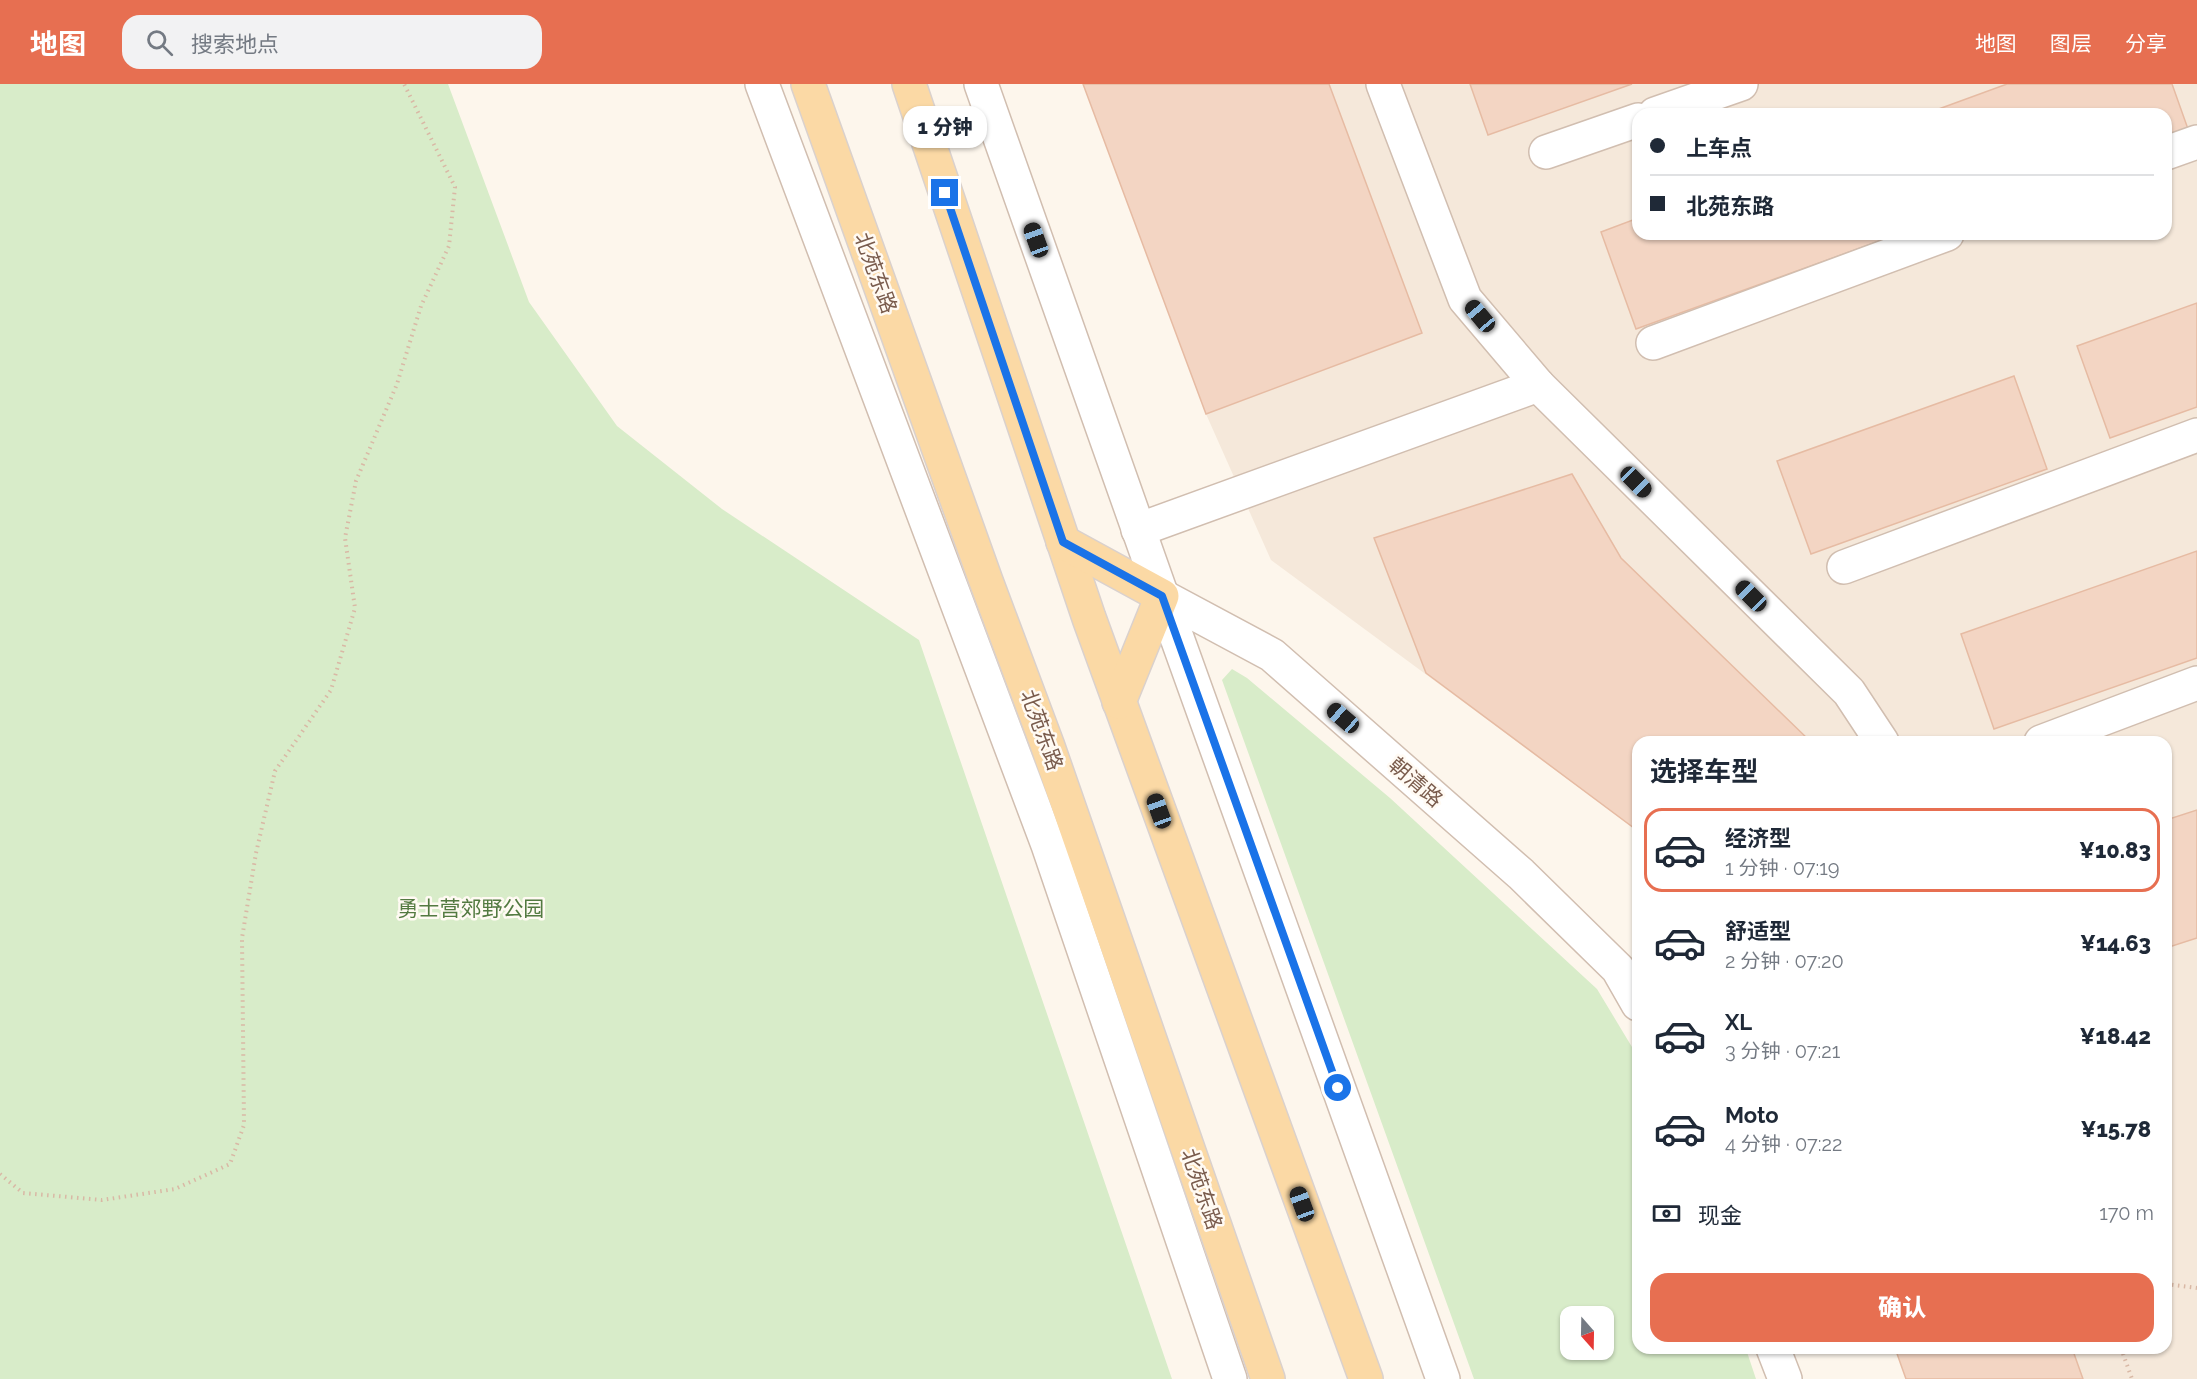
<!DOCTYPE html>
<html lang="zh">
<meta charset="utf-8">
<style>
:root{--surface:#fff;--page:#f2f2f3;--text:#1f2937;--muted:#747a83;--line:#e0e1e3;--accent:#e76f51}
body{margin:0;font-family:Raleway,"Noto Sans SC",sans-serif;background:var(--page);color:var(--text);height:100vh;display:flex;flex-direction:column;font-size:22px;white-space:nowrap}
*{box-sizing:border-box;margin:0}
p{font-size:20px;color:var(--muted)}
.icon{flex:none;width:33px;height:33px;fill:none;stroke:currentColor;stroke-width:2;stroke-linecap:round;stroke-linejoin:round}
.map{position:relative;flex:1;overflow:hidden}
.drawer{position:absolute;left:1632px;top:652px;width:540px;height:618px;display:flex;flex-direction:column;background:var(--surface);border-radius:18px;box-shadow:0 2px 4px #0004}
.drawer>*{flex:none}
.top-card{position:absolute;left:1632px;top:24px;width:540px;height:132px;border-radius:18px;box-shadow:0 2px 4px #0004;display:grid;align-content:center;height:132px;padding:0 18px;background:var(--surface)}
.needle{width:39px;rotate:160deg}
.tools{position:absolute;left:1560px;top:1222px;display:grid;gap:12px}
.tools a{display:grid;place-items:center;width:54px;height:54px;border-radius:12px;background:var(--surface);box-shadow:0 2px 4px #0004;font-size:30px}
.end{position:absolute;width:27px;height:27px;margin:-14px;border:8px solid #1a73e8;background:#fff;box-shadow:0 0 0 3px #fff}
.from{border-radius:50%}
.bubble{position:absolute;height:42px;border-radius:18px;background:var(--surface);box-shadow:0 2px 4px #0004;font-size:20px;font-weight:800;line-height:42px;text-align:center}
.car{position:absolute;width:18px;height:36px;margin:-18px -9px;border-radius:8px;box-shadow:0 0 4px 2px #0007;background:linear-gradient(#222 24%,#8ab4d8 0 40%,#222 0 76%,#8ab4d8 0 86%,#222 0)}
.top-card b{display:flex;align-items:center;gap:21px;height:57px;font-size:22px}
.top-card b+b{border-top:2px solid var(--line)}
.top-card i{width:15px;height:15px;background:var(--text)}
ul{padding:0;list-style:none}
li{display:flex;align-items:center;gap:18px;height:84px;margin:0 12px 9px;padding:0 6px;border:3px solid transparent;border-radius:18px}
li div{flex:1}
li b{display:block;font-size:22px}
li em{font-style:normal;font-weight:800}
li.selected{border-color:var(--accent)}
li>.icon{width:54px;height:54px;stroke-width:1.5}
h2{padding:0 18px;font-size:27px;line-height:72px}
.pay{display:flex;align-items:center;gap:15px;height:66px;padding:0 18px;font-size:22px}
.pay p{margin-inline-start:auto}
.button{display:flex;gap:12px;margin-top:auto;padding:12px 18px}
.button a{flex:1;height:69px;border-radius:18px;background:var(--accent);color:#fff;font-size:24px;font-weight:800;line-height:69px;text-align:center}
header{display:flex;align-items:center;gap:36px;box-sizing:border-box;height:84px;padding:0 30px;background:var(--accent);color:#fff}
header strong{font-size:28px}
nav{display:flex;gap:33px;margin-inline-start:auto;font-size:21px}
.search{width:420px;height:54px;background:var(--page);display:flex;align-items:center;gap:15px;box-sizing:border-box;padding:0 21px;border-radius:18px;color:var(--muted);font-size:22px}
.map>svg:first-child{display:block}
</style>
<header>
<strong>地图</strong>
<div class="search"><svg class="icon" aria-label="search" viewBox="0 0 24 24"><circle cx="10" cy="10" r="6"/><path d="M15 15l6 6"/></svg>搜索地点</div>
<nav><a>地图</a><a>图层</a><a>分享</a></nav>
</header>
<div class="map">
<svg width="2197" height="1295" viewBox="0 0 2197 1295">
<rect width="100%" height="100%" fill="#fdf6ec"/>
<path fill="#f5e8da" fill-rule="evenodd" d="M1083,0H2197V1295H1906L1895,1265L2166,1264V658H1638V747L1271,476L1206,330ZM1638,30H2166V150H1638Z"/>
<g fill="#d8ecc9" fill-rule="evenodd">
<path d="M0,0H448L529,218L617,342L722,425L919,556L1172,1295H0Z"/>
<path d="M1232,585L1247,594L1390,714L1597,905L1638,973V1264L1746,1265L1756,1295H1474L1222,596ZM1570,1233H1604V1266H1570Z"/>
</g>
<g fill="#f3d5c3" stroke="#e6bba3" stroke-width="1.5">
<path d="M1083,0H1329L1422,249L1206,330Z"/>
<path d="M1470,0H1632L1488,51Z"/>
<path d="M2007,0H2172L2188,45L2166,53V30H1925Z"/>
<path d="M1638,134V150H1899L1636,245L1601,148Z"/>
<path d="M2197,219V323L2110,354L2077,262Z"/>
<path d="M2014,292L2047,385L1811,470L1777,377Z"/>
<path d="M1572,390L1621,474L1811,658H1638V747L1426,589L1374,454Z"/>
<path d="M2197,467V574L1994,645L1961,550Z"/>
<path d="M2197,726V854L2166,864V736Z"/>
<path d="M1895,1264H2072L2083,1295H1906Z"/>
</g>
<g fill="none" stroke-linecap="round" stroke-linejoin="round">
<defs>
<g id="minor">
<path d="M762,0L1048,761L1230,1295"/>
<path d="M981,0L1162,512L1443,1295"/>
<path d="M1383,0L1465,215L1538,301L1849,608L1882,658"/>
<path d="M1655,30L1741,0"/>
<path d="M1546,68L1638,36"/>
<path d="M2166,69L2197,58"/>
<path d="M1653,259L1947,150"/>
<path d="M1138,446L1538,301"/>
<path d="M1844,483L2197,351"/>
<path d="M1162,512L1272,571L1521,790L1618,885L1638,920"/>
<path d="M2041,658L2197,599"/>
<path d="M1773,1264L1785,1295"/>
</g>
<g id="major">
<path d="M808,0L986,497L1047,660L1268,1295"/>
<path d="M909,0L1089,534L1366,1295"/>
<path d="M1063,458L1162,512L1119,618"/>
</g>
</defs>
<use href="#minor" stroke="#d1beb0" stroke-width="36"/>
<use href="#major" stroke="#dad1cd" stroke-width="36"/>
<g stroke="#d9b8a5" stroke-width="4" stroke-dasharray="1.5 4.5" stroke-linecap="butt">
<path d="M0,1090L23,1109L102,1116L175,1105L230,1080L244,1041L242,854L256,769L275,687L331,606L355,524L345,454L356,397L397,300L421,222L449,162L455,103L404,0"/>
<path d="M2166,1200L2197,1204"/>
<path d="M2121,1264L2132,1295"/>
</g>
<use href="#minor" stroke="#fff" stroke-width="33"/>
<use href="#major" stroke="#fbd9a5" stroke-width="33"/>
</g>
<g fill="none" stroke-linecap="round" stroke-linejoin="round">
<path stroke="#1a73e8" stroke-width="8" d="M945,109L1063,458L1162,512L1338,1004"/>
</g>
<g text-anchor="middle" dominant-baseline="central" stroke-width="5" stroke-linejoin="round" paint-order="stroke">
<g font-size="21" fill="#7a5c4d" stroke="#fffaf3">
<text transform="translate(876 189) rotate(70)">北苑东路</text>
<text transform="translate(1042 646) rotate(70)">北苑东路</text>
<text transform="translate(1416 698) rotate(41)">朝清路</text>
<text transform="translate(1202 1105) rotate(71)">北苑东路</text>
</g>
<g font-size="21" fill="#537a41" stroke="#fffaf3">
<text x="471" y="824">勇士营郊野公园</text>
</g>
</g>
</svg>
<div class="tools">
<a><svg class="needle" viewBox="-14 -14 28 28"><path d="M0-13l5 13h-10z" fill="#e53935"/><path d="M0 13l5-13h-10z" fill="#747a83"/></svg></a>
</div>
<i class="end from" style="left:1338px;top:1004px"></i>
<i class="end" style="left:945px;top:109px"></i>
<div class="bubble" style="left:903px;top:22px;width:84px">1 分钟</div>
<i class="car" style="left:1036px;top:156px;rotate:340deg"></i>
<i class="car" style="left:1480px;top:232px;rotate:320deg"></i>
<i class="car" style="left:1636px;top:398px;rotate:135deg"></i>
<i class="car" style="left:1751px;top:512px;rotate:315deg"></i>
<i class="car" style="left:1343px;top:634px;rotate:311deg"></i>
<i class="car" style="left:1159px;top:727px;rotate:340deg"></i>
<i class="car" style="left:1302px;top:1120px;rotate:340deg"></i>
<div class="top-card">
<b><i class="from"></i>上车点</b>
<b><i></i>北苑东路</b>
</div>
<section class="drawer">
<h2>选择车型</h2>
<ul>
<li class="selected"><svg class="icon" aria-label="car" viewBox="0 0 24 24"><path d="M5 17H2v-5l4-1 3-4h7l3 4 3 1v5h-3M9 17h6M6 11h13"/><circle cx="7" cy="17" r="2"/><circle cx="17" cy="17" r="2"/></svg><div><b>经济型</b><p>1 分钟 · 07:19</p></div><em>¥10.83</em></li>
<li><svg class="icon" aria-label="car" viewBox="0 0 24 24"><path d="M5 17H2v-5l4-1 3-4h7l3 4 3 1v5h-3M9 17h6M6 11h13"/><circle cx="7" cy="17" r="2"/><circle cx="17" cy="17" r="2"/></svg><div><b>舒适型</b><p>2 分钟 · 07:20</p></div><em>¥14.63</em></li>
<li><svg class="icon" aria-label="car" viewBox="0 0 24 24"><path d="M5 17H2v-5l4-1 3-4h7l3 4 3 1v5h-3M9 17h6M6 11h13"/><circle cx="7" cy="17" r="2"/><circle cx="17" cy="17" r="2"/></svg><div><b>XL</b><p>3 分钟 · 07:21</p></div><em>¥18.42</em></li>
<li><svg class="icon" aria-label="car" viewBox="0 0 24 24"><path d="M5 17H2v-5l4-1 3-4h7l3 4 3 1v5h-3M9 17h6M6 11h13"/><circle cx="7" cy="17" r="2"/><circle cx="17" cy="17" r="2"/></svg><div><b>Moto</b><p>4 分钟 · 07:22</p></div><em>¥15.78</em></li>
</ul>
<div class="pay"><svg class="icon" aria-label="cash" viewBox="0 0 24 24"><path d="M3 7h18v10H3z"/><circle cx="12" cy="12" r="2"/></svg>现金<p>170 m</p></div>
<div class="button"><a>确认</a></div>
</section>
</div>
